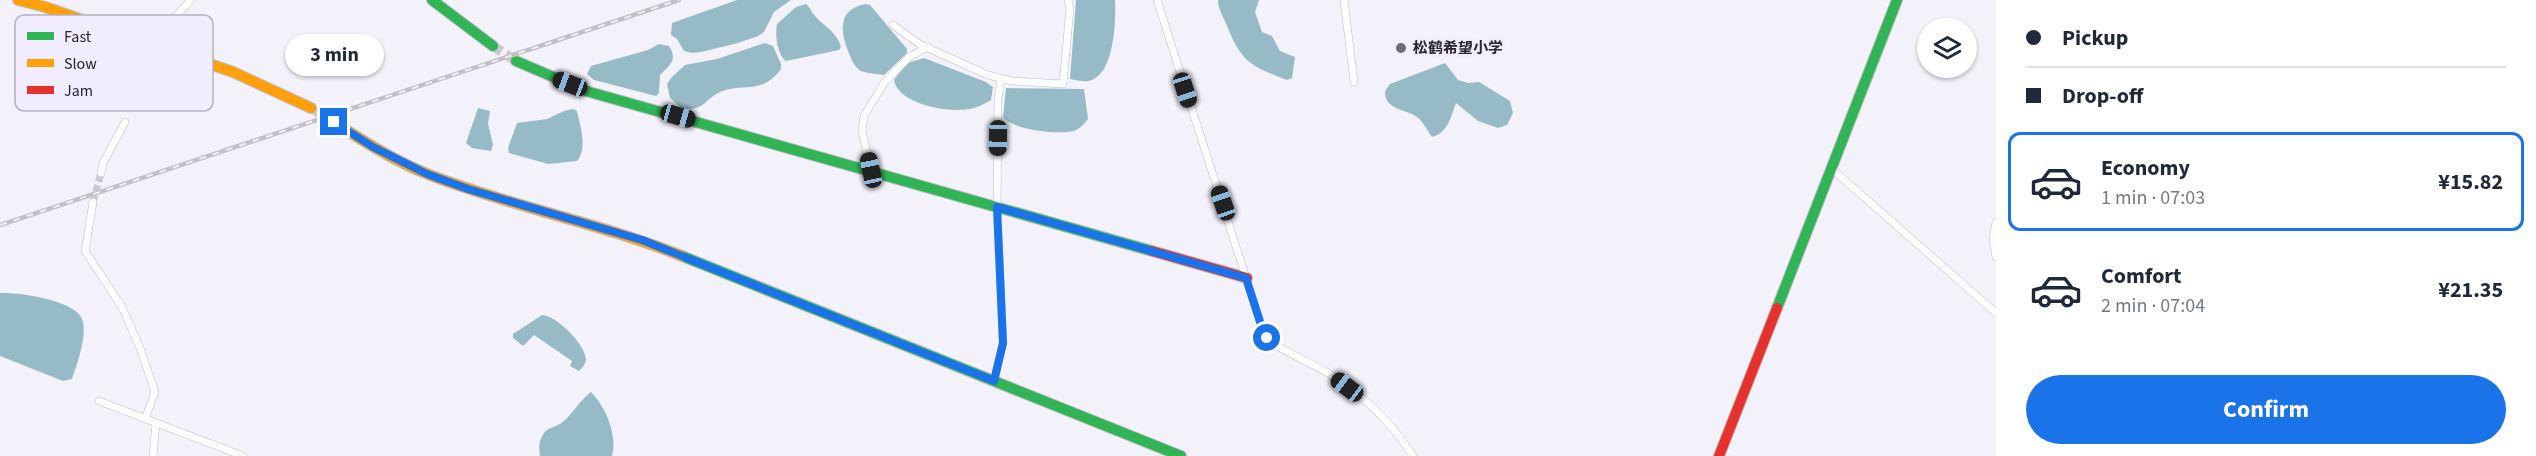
<!DOCTYPE html>
<meta charset="utf-8">
<style>
:root{--surface:#fff;--page:#f6f6f7;--text:#1f2937;--muted:#747a83;--line:#e0e1e3;--accent:#1a73e8}
body{margin:0;font-family:"Source Sans 3","Noto Sans SC",sans-serif;background:var(--page);color:var(--text);height:100vh;display:flex;flex-direction:column;font-size:22px;white-space:nowrap}
*{box-sizing:border-box;margin:0}
p{font-size:20px;color:var(--muted)}
.icon{flex:none;width:33px;height:33px;fill:none;stroke:currentColor;stroke-width:2;stroke-linecap:round;stroke-linejoin:round}
.map{position:relative;flex:1;overflow:hidden}
.details{display:flex;flex-direction:column;background:var(--surface);width:540px}
.details>*{flex:none}
.hud{display:grid;align-content:center;height:132px;padding:0 30px;background:var(--surface)}
.fabs{position:absolute;left:1917px;top:18px;display:grid;gap:12px}
.fabs a{display:grid;place-items:center;width:60px;height:60px;border-radius:50%;background:var(--surface);box-shadow:0 2px 4px #0004;font-size:30px}
.end{position:absolute;width:27px;height:27px;margin:-14px;border:8px solid #1a73e8;background:#fff;box-shadow:0 0 0 3px #fff}
.from{border-radius:50%}
.bubble{position:absolute;height:42px;border-radius:21px;background:var(--surface);box-shadow:0 2px 4px #0004;font-size:20px;font-weight:700;line-height:42px;text-align:center}
.car{position:absolute;width:18px;height:36px;margin:-18px -9px;border-radius:8px;box-shadow:0 0 4px 2px #0007;background:linear-gradient(#222 24%,#8ab4d8 0 40%,#222 0 76%,#8ab4d8 0 86%,#222 0)}
.hud b{display:flex;align-items:center;gap:21px;height:57px;font-size:22px}
.hud b+b{border-top:2px solid var(--line)}
.hud i{width:15px;height:15px;background:var(--text)}
ul{padding:0;list-style:none}
li{display:flex;align-items:center;gap:18px;height:99px;margin:0 12px 9px;padding:0 18px;border:3px solid transparent;border-radius:12px}
li div{flex:1}
li b{display:block;font-size:22px}
li em{font-style:normal;font-weight:700}
li.active{border-color:var(--accent)}
li>.icon{width:54px;height:54px;stroke-width:1.5}
.primary-button{display:flex;gap:12px;margin-top:auto;padding:12px 30px}
.primary-button a{flex:1;height:69px;border-radius:36px;background:var(--accent);color:#fff;font-size:24px;font-weight:700;line-height:69px;text-align:center}
main{display:flex;flex:1;min-height:0}
.map>svg:first-child{display:block}
</style>
<main>
<div class="map">
<svg width="1996" height="456" viewBox="0 0 1996 456">
<rect width="100%" height="100%" fill="#f3f1fa"/>
<g fill="#97bbc6">
<path d="M737,0H791L774,12L764,32L758,36L738,43L701,52L692,53L684,51L677,39L671,35L672,23Z"/>
<path d="M1076,0H1115C1116,20 1115,75 1089,81C1083,82 1076,80 1070,79Z"/>
<path d="M1218,0H1259L1255,12L1262,32L1272,36L1280,51L1295,57L1292,78L1287,80C1251,66 1242,63 1227,26C1224,18 1218,9 1218,0Z"/>
<path d="M806,4C811,8 811,12 815,16C825,27 837,32 841,47L839,50L786,61C777,54 775,35 777,24L796,7Z"/>
<path d="M866,4L870,5L907,49V53L884,75C877,74 866,73 861,71C854,67 851,58 848,51C840,30 838,9 866,4Z"/>
<path d="M765,43L773,46L781,64V69C762,96 740,82 720,92C703,100 707,110 682,109L670,98L667,84L672,77L685,65L717,59Z"/>
<path d="M659,44L669,46C678,60 670,65 660,75L659,93L656,96L594,80L587,74L591,66L648,50Z"/>
<path d="M924,58L986,82L993,87L991,100C984,104 977,108 969,109C947,113 898,104 894,80L907,63Z"/>
<path d="M1445,63L1458,80L1468,83L1479,82L1510,101L1513,113L1507,125L1498,128L1478,121L1456,103C1451,116 1448,133 1432,137C1427,131 1424,122 1417,117C1406,109 1384,110 1385,91L1390,84Z"/>
<path d="M1006,88L1084,89L1088,119C1085,123 1080,129 1074,131C1057,135 1013,130 1003,117Z"/>
<path d="M478,108L490,111L488,123L493,145L491,151L472,148L466,143Z"/>
<path d="M573,109L577,111C580,125 588,149 577,161L548,164L509,153L508,148L517,123L547,119L564,111Z"/>
<path d="M0,293C18,292 75,300 82,319C88,334 77,364 72,379L63,381L0,356Z"/>
<path d="M542,315C557,316 584,343 586,359C586,364 582,368 579,371L570,366L572,361L534,335L523,346L513,338V334Z"/>
<path d="M591,392C605,406 618,435 612,456H540C539,447 538,442 544,433C548,427 558,427 564,421C574,412 580,400 591,392Z"/>
</g>
<g fill="none" stroke-linecap="round" stroke-linejoin="round">
<path stroke="#cac8d1" stroke-width="7" stroke-dasharray="7 3.5" stroke-linecap="butt" d="M93,202L101,173"/>
<g stroke="#cac8d1" stroke-width="10" stroke-dasharray="10 5" stroke-linecap="butt">
<path d="M493,46L516,61"/>
<path d="M311,108L334,122"/>
</g>
<defs>
<g id="street">
<path d="M1157,0L1264,334L1271,342C1289,354 1309,362 1328,373C1361,394 1392,423 1413,456"/>
<path d="M1344,0L1354,82"/>
<path d="M893,25L921,45L988,75L1012,81L1063,84L1070,8L1068,0"/>
<path d="M151,43L191,0"/>
<path d="M1832,169L1996,313"/>
<path d="M871,170L862,131L864,116L884,83L909,57L928,47"/>
<path d="M101,173L103,163L125,122"/>
<path d="M93,202L85,251L122,307L140,348L155,392L145,419"/>
<path d="M1996,222L1993,239L1996,257"/>
<path d="M994,381L1003,343L997,207L998,99L1001,78"/>
<path d="M99,401L243,456"/>
<path d="M153,456L156,423"/>
</g>
<g id="fast">
<path d="M432,0L493,46"/>
<path d="M516,61L586,91L1152,251"/>
<path d="M682,256L1181,456"/>
<path d="M1777,308L1897,0"/>
</g>
<g id="slow">
<path d="M18,0L45,7L233,72L311,108"/>
<path d="M334,122C364,142 396,162 430,175C512,207 600,223 682,256"/>
</g>
<g id="jam">
<path d="M1152,251L1247,278"/>
<path d="M1719,456L1777,308"/>
</g>
</defs>
<use href="#street" stroke="#c0bec7" stroke-width="8"/>
<use href="#fast" stroke="#c0bec7" stroke-width="12"/>
<use href="#slow" stroke="#c0bec7" stroke-width="12"/>
<use href="#jam" stroke="#c0bec7" stroke-width="12"/>
<use href="#street" stroke="#fdfdfe" stroke-width="7"/>
<use href="#fast" stroke="#30b455" stroke-width="10"/>
<use href="#slow" stroke="#ff9f0a" stroke-width="10"/>
<use href="#jam" stroke="#e5322d" stroke-width="10"/>
<defs>
<path id="rail" d="M0,225L679,0"/>
</defs>
<use href="#rail" stroke="#c1c1c3" stroke-width="4.5"/>
<use href="#rail" stroke="#f2edfe" stroke-width="2" stroke-dasharray="7" stroke-linecap="butt"/>
</g>
<g fill="none" stroke-linecap="round" stroke-linejoin="round">
<path stroke="#1a73e8" stroke-width="8" d="M334,122L373,147L427,174L468,189L642,240L994,381L1003,343L997,207L1246,278L1262,328L1267,338"/>
</g>
<circle fill="#6e6c76" stroke="#f2edfe" stroke-width="2" cx="1401" cy="48" r="6"/>
<g text-anchor="middle" dominant-baseline="central" stroke-width="6" stroke-linejoin="round" paint-order="stroke">
<g font-size="15" font-weight="bold" fill="#27242f" stroke="#f2edfe" text-anchor="start">
<text x="1413" y="48">松鹤希望小学</text>
</g>
</g>
<rect x="15" y="15" width="198" height="96" rx="9" fill="#f2edfe" stroke="#b5b1c0" stroke-width="1.5"/>
<rect x="27" y="32" width="27" height="8" fill="#30b455"/>
<rect x="27" y="59" width="27" height="8" fill="#ff9f0a"/>
<rect x="27" y="86" width="27" height="8" fill="#e5322d"/>
<g font-size="16" fill="#27242f">
<text x="64" y="42">Fast</text>
<text x="64" y="69">Slow</text>
<text x="64" y="96">Jam</text>
</g>
</svg>
<div class="fabs">
<a><svg class="icon" aria-label="layers" viewBox="0 0 24 24"><path d="M12 4l9 5-9 5-9-5zM3 14l9 5 9-5"/></svg></a>
</div>
<i class="end from" style="left:1267px;top:338px"></i>
<i class="end" style="left:334px;top:122px"></i>
<div class="bubble" style="left:285px;top:34px;width:99px">3 min</div>
<i class="car" style="left:570px;top:84px;rotate:291deg"></i>
<i class="car" style="left:1185px;top:90px;rotate:162deg"></i>
<i class="car" style="left:678px;top:116px;rotate:106deg"></i>
<i class="car" style="left:998px;top:138px;rotate:181deg"></i>
<i class="car" style="left:871px;top:170px;rotate:348deg"></i>
<i class="car" style="left:1223px;top:203px;rotate:341deg"></i>
<i class="car" style="left:1347px;top:387px;rotate:307deg"></i>
</div>
<section class="details">
<div class="hud">
<b><i class="from"></i>Pickup</b>
<b><i></i>Drop-off</b>
</div>
<ul>
<li class="active"><svg class="icon" aria-label="car" viewBox="0 0 24 24"><path d="M5 17H2v-5l4-1 3-4h7l3 4 3 1v5h-3M9 17h6M6 11h13"/><circle cx="7" cy="17" r="2"/><circle cx="17" cy="17" r="2"/></svg><div><b>Economy</b><p>1 min · 07:03</p></div><em>¥15.82</em></li>
<li><svg class="icon" aria-label="car" viewBox="0 0 24 24"><path d="M5 17H2v-5l4-1 3-4h7l3 4 3 1v5h-3M9 17h6M6 11h13"/><circle cx="7" cy="17" r="2"/><circle cx="17" cy="17" r="2"/></svg><div><b>Comfort</b><p>2 min · 07:04</p></div><em>¥21.35</em></li>
</ul>
<div class="primary-button"><a>Confirm</a></div>
</section>
</main>
